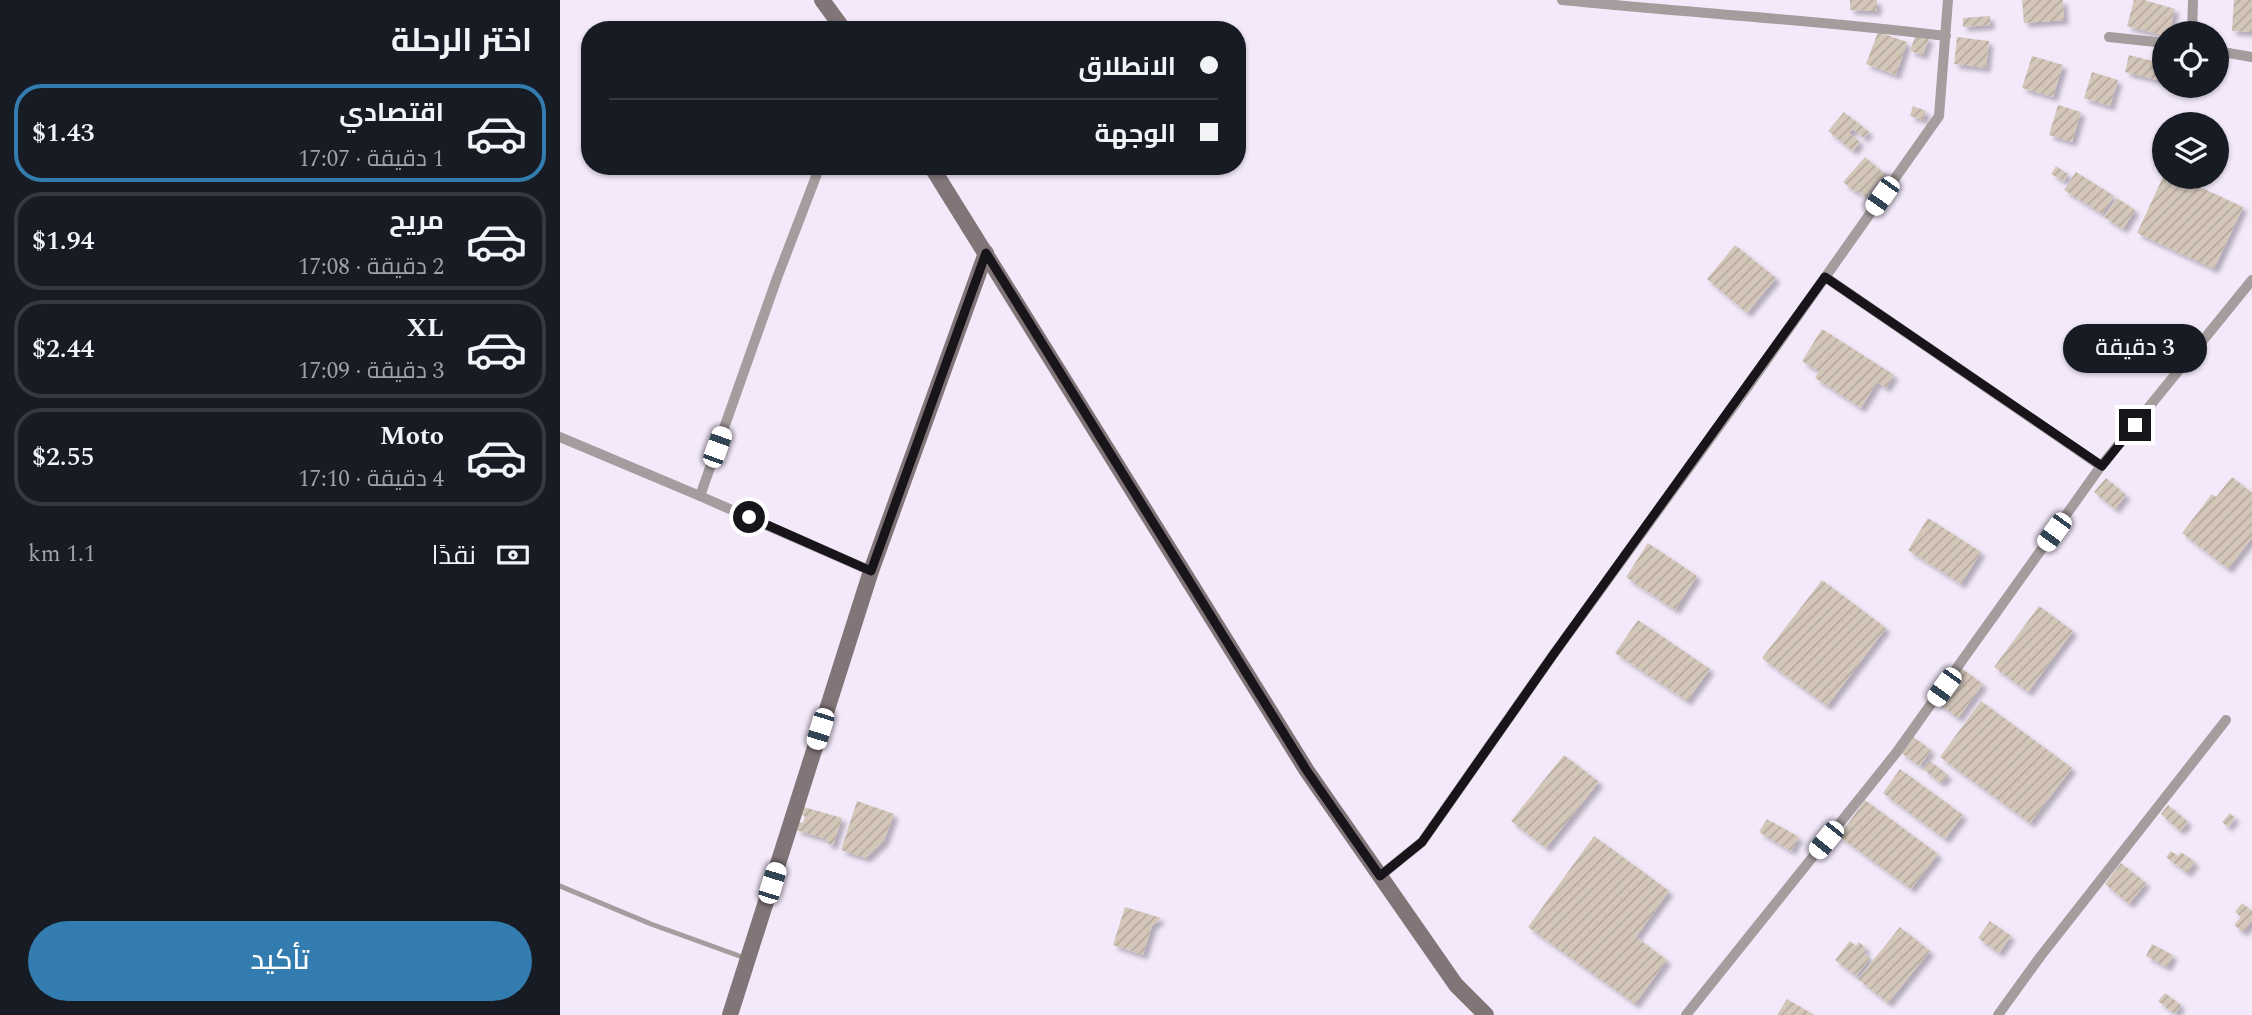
<!DOCTYPE html>
<html lang="ar">
<meta charset="utf-8">
<style>
:root{--surface:#171b24;--page:#242831;--text:#f1f3f6;--muted:#9ea1a6;--line:#363941;--accent:#337cb0}
body{margin:0;font-family:Spectral,Cairo,serif;background:var(--page);color:var(--text);direction:rtl;height:100vh;display:flex;flex-direction:column;font-size:26px;white-space:nowrap}
*{box-sizing:border-box;margin:0}
p{font-size:23px;color:var(--muted)}
.icon{flex:none;width:38px;height:38px;fill:none;stroke:currentColor;stroke-width:2;stroke-linecap:round;stroke-linejoin:round}
.map{position:relative;flex:1;overflow:hidden;direction:ltr}
.details{display:flex;flex-direction:column;background:var(--surface);width:560px}
.details>*{flex:none}
.top-card{position:absolute;left:21px;top:21px;width:665px;height:154px;border-radius:28px;box-shadow:0 2px 5px #0004;direction:rtl;display:grid;align-content:center;height:154px;padding:0 28px;background:var(--surface)}
.tools{position:absolute;left:1592px;top:21px;display:grid;gap:14px}
.tools a{display:grid;place-items:center;width:77px;height:77px;border-radius:50%;background:var(--surface);box-shadow:0 2px 5px #0004;font-size:35px}
.end{position:absolute;width:32px;height:32px;margin:-16px;border:9px solid #17141a;background:#fff;box-shadow:0 0 0 4px #fff}
.from{border-radius:50%}
.bubble{position:absolute;height:49px;border-radius:24px;background:var(--surface);box-shadow:0 2px 5px #0004;font-size:23px;font-weight:600;line-height:49px;text-align:center;direction:rtl}
.car{position:absolute;width:21px;height:42px;margin:-21px -10px;border-radius:9px;box-shadow:0 0 5px 2px #0007;background:linear-gradient(#fff 24%,#345 0 40%,#fff 0 76%,#345 0 86%,#fff 0)}
.top-card b{display:flex;align-items:center;gap:24px;height:66px;font-size:26px}
.top-card b+b{border-top:2px solid var(--line)}
.top-card i{width:18px;height:18px;background:var(--text)}
ul{padding:0;list-style:none}
li{display:flex;align-items:center;gap:21px;height:98px;margin:0 14px 10px;padding:0 14px;border:4px solid var(--line);border-radius:28px}
li div{flex:1}
li b{display:block;font-size:26px}
li em{font-style:normal;font-weight:600}
li.current{border-color:var(--accent)}
li>.icon{width:63px;height:63px;stroke-width:1.5}
h2{padding:0 28px;font-size:32px;line-height:84px}
.pay{display:flex;align-items:center;gap:18px;height:77px;padding:0 28px;font-size:26px}
.pay p{margin-inline-start:auto}
.primary-button{display:flex;gap:14px;margin-top:auto;padding:14px 28px}
.primary-button a{flex:1;height:80px;border-radius:42px;background:var(--accent);color:#fff;font-size:28px;font-weight:600;line-height:80px;text-align:center}
main{display:flex;flex:1;min-height:0}
.map>svg:first-child{display:block}
</style>
<main>
<div class="map">
<svg width="1692" height="1015" viewBox="0 0 1692 1015">
<defs>
<pattern id="building-hatch" width="6" height="6" patternUnits="userSpaceOnUse" patternTransform="scale(1.75)"><rect width="6" height="6" fill="#d4c7ba"/><path d="M-1 1l2-2M0 6l6-6M5 7l2-2" fill="none" stroke="#b5aa9f"/></pattern>
<filter id="shadow"><feDropShadow dx="4.5" dy="4.5" stdDeviation="2" flood-color="#0004"/></filter>
</defs>
<rect width="100%" height="100%" fill="#f3e9fa"/>
<g fill="url(#building-hatch)" filter="url(#shadow)">
<path d="M1290,0H1317V11L1290,10Z"/>
<path d="M1462,0H1503L1504,20L1464,23Z"/>
<path d="M1574,0H1584L1615,9L1609,33H1605V36L1567,26Z"/>
<path d="M1674,0H1692V32L1672,31Z"/>
<path d="M1430,16V25L1403,27V18Z"/>
<path d="M1318,32L1347,42L1336,75L1306,64Z"/>
<path d="M1356,34L1369,38L1363,55L1350,51Z"/>
<path d="M1397,37L1429,41L1426,68L1394,64Z"/>
<path d="M1569,55L1605,64V82L1565,72Z"/>
<path d="M1472,56L1503,65L1493,97L1462,88Z"/>
<path d="M1532,72L1558,80L1550,106L1524,98Z"/>
<path d="M1498,105L1521,112L1512,142L1489,135Z"/>
<path d="M1353,106L1366,111L1363,120L1350,116Z"/>
<path d="M1284,112L1309,132L1304,138L1293,129L1289,133L1300,142L1293,151L1268,131Z"/>
<path d="M1305,157L1325,174L1305,197L1297,190L1295,192L1283,182Z"/>
<path d="M1496,166L1508,174L1504,181L1491,174Z"/>
<path d="M1516,172L1554,196L1542,214L1504,190Z"/>
<path d="M1603,177H1618L1683,207L1654,269L1577,233Z"/>
<path d="M1557,198L1575,210L1563,229L1544,217Z"/>
<path d="M1175,245L1216,278L1187,313L1147,279Z"/>
<path d="M1262,329L1334,375L1326,388L1317,382L1301,408L1255,378L1259,372L1242,361Z"/>
<path d="M1672,477L1692,493V538L1668,569L1622,533L1652,494L1656,497Z"/>
<path d="M1546,478L1566,495L1555,509L1534,492Z"/>
<path d="M1368,518L1421,552L1401,584L1348,550Z"/>
<path d="M1088,543L1137,576L1115,610L1066,577Z"/>
<path d="M1262,580L1326,628L1267,706L1202,658Z"/>
<path d="M1479,606L1513,631L1468,692L1434,667Z"/>
<path d="M1078,620L1150,669L1127,701L1055,653Z"/>
<path d="M1401,668L1423,684L1398,718L1376,702Z"/>
<path d="M1421,701L1512,768L1470,823L1380,757Z"/>
<path d="M1352,736L1371,750L1360,766L1340,752Z"/>
<path d="M1004,755L1039,782L986,848L951,821Z"/>
<path d="M1370,761L1388,775L1381,783L1363,769Z"/>
<path d="M1340,769L1403,815L1385,839L1323,793Z"/>
<path d="M1305,800L1378,854L1351,889L1279,836Z"/>
<path d="M297,801L334,814L324,841L306,858L281,850Z"/>
<path d="M1608,805L1628,822L1620,831L1601,814Z"/>
<path d="M244,807L282,818L273,845L266,843L267,839L236,830L239,822L243,823L245,816L242,815Z"/>
<path d="M1670,813L1675,818L1668,827L1662,822Z"/>
<path d="M1207,819L1239,837L1231,851L1199,832Z"/>
<path d="M1034,836L1109,891L1076,937L1107,960L1075,1004L968,927Z"/>
<path d="M1611,851L1618,856L1621,852L1635,862L1627,873L1606,857Z"/>
<path d="M1561,863L1586,883L1569,904L1545,884Z"/>
<path d="M1682,903L1692,911V921L1683,932L1674,925L1681,917L1675,912Z"/>
<path d="M565,907L601,918L592,926L583,955L553,945Z"/>
<path d="M1430,921L1451,936L1439,953L1418,938Z"/>
<path d="M1340,927L1370,951L1328,1003L1298,979Z"/>
<path d="M1290,941L1296,946L1299,942L1306,948L1303,952L1310,958L1296,976L1275,960Z"/>
<path d="M1592,944L1613,955L1607,967L1586,956Z"/>
<path d="M1605,993L1621,1005L1615,1014L1598,1001Z"/>
<path d="M1227,999L1254,1015H1217Z"/>
</g>
<g fill="none" stroke-linecap="round" stroke-linejoin="round">
<path stroke="#a59c9d" stroke-width="5" d="M0,886L91,924L185,958"/>
<g stroke="#a59c9d" stroke-width="10">
<path d="M1002,0C1130,13 1258,20 1386,36"/>
<path d="M1632,33L1633,0"/>
<path d="M1549,37L1605,43"/>
<path d="M1657,51L1692,57"/>
<path d="M1265,277L1541,466"/>
<path d="M0,437L140,496L311,571"/>
<path d="M140,496L217,278L260,166"/>
<path d="M820,876L862,842L993,655L1187,388L1379,116L1388,0"/>
<path d="M1126,1015L1336,753L1541,466L1692,280"/>
<path d="M1438,1015L1480,957L1666,720"/>
</g>
<g stroke="#827577" stroke-width="16">
<path d="M262,0L284,30"/>
<path d="M371,166L747,771L896,985L926,1015"/>
<path d="M170,1015L311,571L426,253"/>
</g>
</g>
<g fill="none" stroke-linecap="round" stroke-linejoin="round">
<path stroke="#17141a" stroke-width="9" d="M189,517L311,571L426,253L747,771L820,876L862,842L993,655L1265,277L1542,466L1575,425"/>
</g>
</svg>
<div class="tools">
<a><svg class="icon" aria-label="locate" viewBox="0 0 24 24"><circle cx="12" cy="12" r="6"/><path d="M12 2v4M12 18v4M2 12h4M18 12h4"/></svg></a>
<a><svg class="icon" aria-label="layers" viewBox="0 0 24 24"><path d="M12 4l9 5-9 5-9-5zM3 14l9 5 9-5"/></svg></a>
</div>
<i class="end from" style="left:189px;top:517px"></i>
<i class="end" style="left:1575px;top:425px"></i>
<div class="bubble" style="left:1503px;top:324px;width:144px">3 دقيقة</div>
<i class="car" style="left:1322px;top:196px;rotate:215deg"></i>
<i class="car" style="left:157px;top:447px;rotate:20deg"></i>
<i class="car" style="left:1494px;top:532px;rotate:216deg"></i>
<i class="car" style="left:1384px;top:687px;rotate:216deg"></i>
<i class="car" style="left:260px;top:729px;rotate:197deg"></i>
<i class="car" style="left:1266px;top:840px;rotate:219deg"></i>
<i class="car" style="left:212px;top:883px;rotate:17deg"></i>
<div class="top-card">
<b><i class="from"></i>الانطلاق</b>
<b><i></i>الوجهة</b>
</div>
</div>
<section class="details">
<h2>اختر الرحلة</h2>
<ul>
<li class="current"><svg class="icon" aria-label="car" viewBox="0 0 24 24"><path d="M5 17H2v-5l4-1 3-4h7l3 4 3 1v5h-3M9 17h6M6 11h13"/><circle cx="7" cy="17" r="2"/><circle cx="17" cy="17" r="2"/></svg><div><b>اقتصادي</b><p>1 دقيقة · 17:07</p></div><em>$1.43</em></li>
<li><svg class="icon" aria-label="car" viewBox="0 0 24 24"><path d="M5 17H2v-5l4-1 3-4h7l3 4 3 1v5h-3M9 17h6M6 11h13"/><circle cx="7" cy="17" r="2"/><circle cx="17" cy="17" r="2"/></svg><div><b>مريح</b><p>2 دقيقة · 17:08</p></div><em>$1.94</em></li>
<li><svg class="icon" aria-label="car" viewBox="0 0 24 24"><path d="M5 17H2v-5l4-1 3-4h7l3 4 3 1v5h-3M9 17h6M6 11h13"/><circle cx="7" cy="17" r="2"/><circle cx="17" cy="17" r="2"/></svg><div><b>XL</b><p>3 دقيقة · 17:09</p></div><em>$2.44</em></li>
<li><svg class="icon" aria-label="car" viewBox="0 0 24 24"><path d="M5 17H2v-5l4-1 3-4h7l3 4 3 1v5h-3M9 17h6M6 11h13"/><circle cx="7" cy="17" r="2"/><circle cx="17" cy="17" r="2"/></svg><div><b>Moto</b><p>4 دقيقة · 17:10</p></div><em>$2.55</em></li>
</ul>
<div class="pay"><svg class="icon" aria-label="cash" viewBox="0 0 24 24"><path d="M3 7h18v10H3z"/><circle cx="12" cy="12" r="2"/></svg>نقدًا<p>1.1 km</p></div>
<div class="primary-button"><a>تأكيد</a></div>
</section>
</main>
